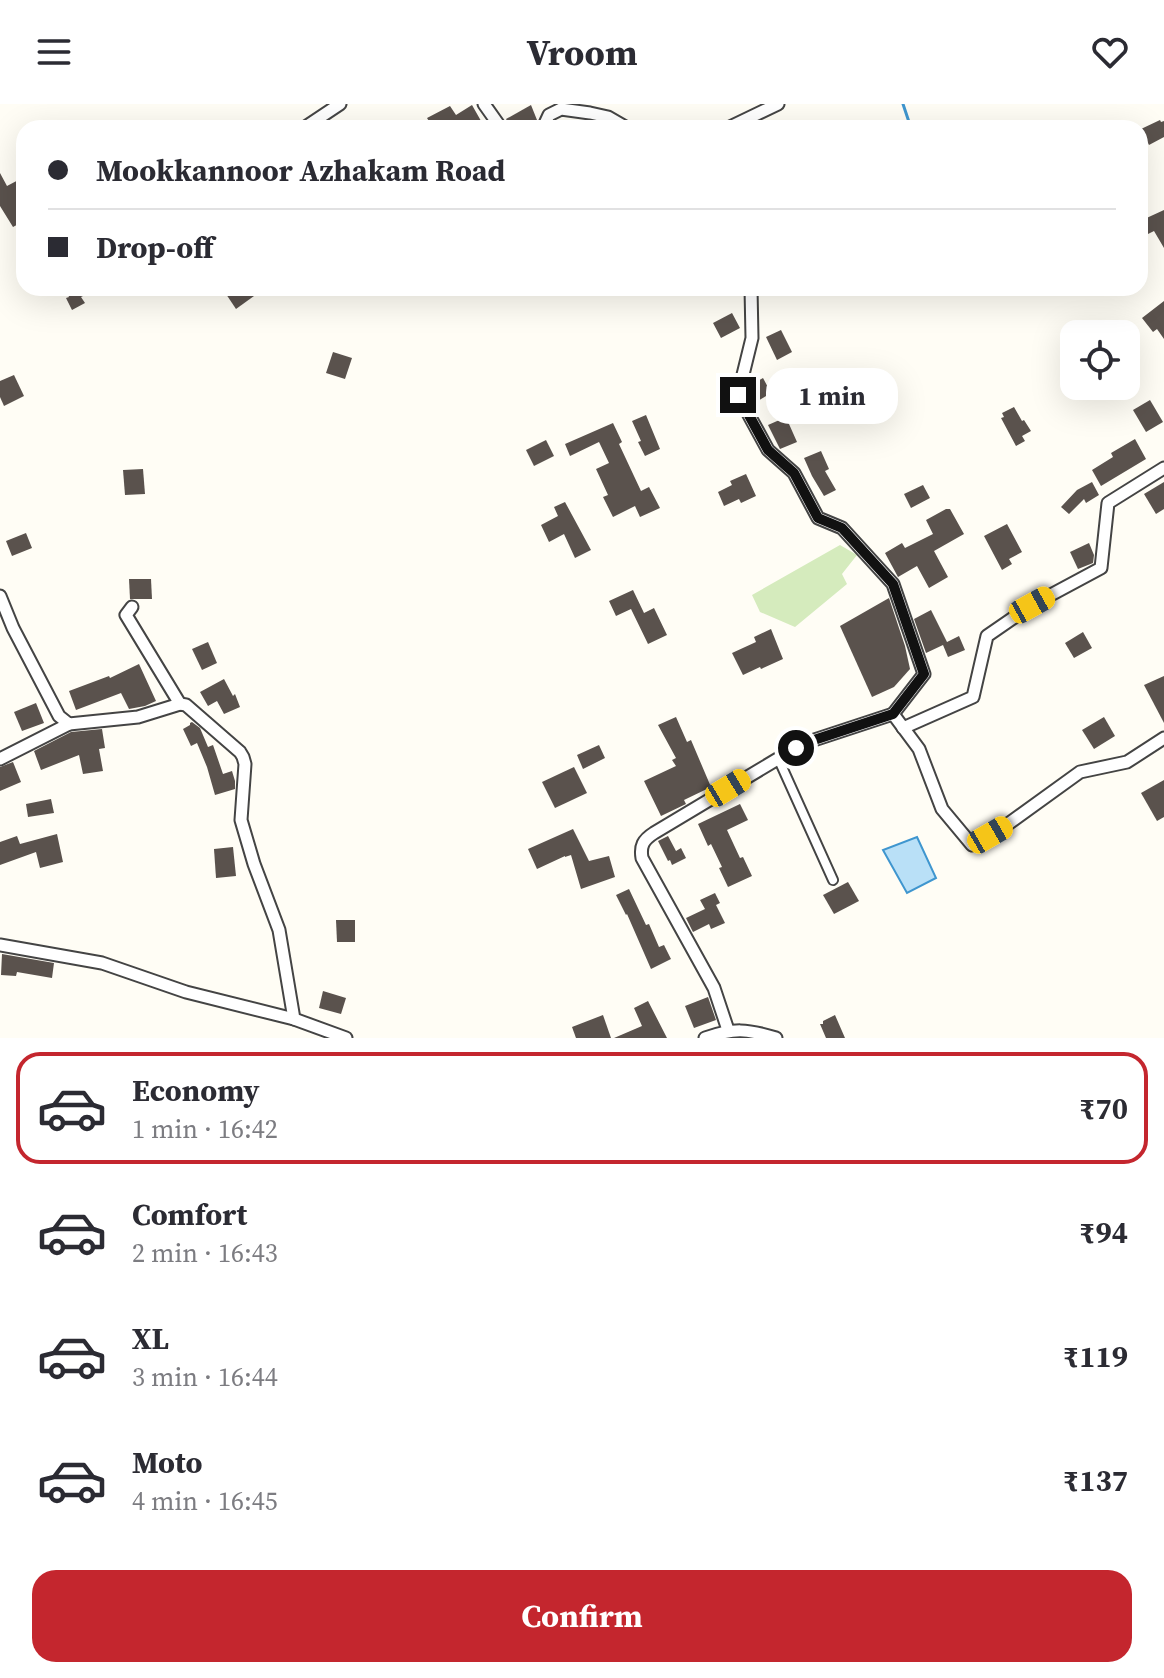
<!DOCTYPE html>
<meta charset="utf-8">
<style>
:root{--surface:#fff;--page:#f2f2f3;--text:#2b2b33;--muted:#7c7c81;--line:#e1e1e2;--accent:#c4262e}
body{margin:0;font-family:"Source Serif 4",serif;background:var(--page);color:var(--text);height:100vh;display:flex;flex-direction:column;font-size:30px;white-space:nowrap}
*{box-sizing:border-box;margin:0}
p{font-size:26px;color:var(--muted)}
.icon{flex:none;width:44px;height:44px;fill:none;stroke:currentColor;stroke-width:2;stroke-linecap:round;stroke-linejoin:round}
.map{position:relative;height:934px;overflow:hidden}
.drawer{display:flex;flex-direction:column;background:var(--surface);flex:1}
.drawer>*{flex:none}
.hud{position:absolute;left:16px;top:16px;width:1132px;height:176px;border-radius:24px;box-shadow:0 8px 32px #0002;display:grid;align-content:center;height:176px;padding:0 32px;background:var(--surface)}
.tools{position:absolute;left:1060px;top:216px;display:grid;gap:16px}
.tools a{display:grid;place-items:center;width:80px;height:80px;border-radius:16px;background:var(--surface);box-shadow:0 8px 32px #0002;font-size:40px}
.end{position:absolute;width:36px;height:36px;margin:-18px;border:10px solid #111;background:#fff;box-shadow:0 0 0 4px #fff}
.from{border-radius:50%}
.bubble{position:absolute;height:56px;border-radius:24px;background:var(--surface);box-shadow:0 8px 32px #0002;font-size:26px;font-weight:700;line-height:56px;text-align:center}
.car{position:absolute;width:24px;height:48px;margin:-24px -12px;border-radius:10px;box-shadow:0 0 6px 2px #0007;background:linear-gradient(#f5c518 24%,#345 0 40%,#f5c518 0 76%,#345 0 86%,#f5c518 0)}
.hud b{display:flex;align-items:center;gap:28px;height:76px;font-size:30px}
.hud b+b{border-top:2px solid var(--line)}
.hud i{width:20px;height:20px;background:var(--text)}
ul{padding:14px 0 0;list-style:none}
li{display:flex;align-items:center;gap:24px;height:112px;margin:0 16px 12px;padding:0 16px;border:4px solid transparent;border-radius:24px}
li div{flex:1}
li b{display:block;font-size:30px}
li em{font-style:normal;font-weight:700}
li.on{border-color:var(--accent)}
li>.icon{width:72px;height:72px;stroke-width:1.5}
.action{display:flex;gap:16px;margin-top:auto;padding:16px 32px}
.action a{flex:1;height:92px;border-radius:24px;background:var(--accent);color:#fff;font-size:32px;font-weight:700;line-height:92px;text-align:center}
header{display:flex;justify-content:space-between;align-items:center;height:104px;padding:0 32px;background:var(--surface);font-size:36px;font-weight:700}
.map>svg:first-child{display:block}
</style>
<header><svg class="icon" aria-label="menu" viewBox="0 0 24 24"><path d="M4 6h16M4 12h16M4 18h16"/></svg>Vroom<svg class="icon" aria-label="heart" viewBox="0 0 24 24"><path d="M12 20l-8-8c-3-5 5-10 8-4 3-6 11-1 8 4z"/></svg></header>
<div class="map">
<svg width="1164" height="934" viewBox="0 0 1164 934">
<rect width="100%" height="100%" fill="#fffdf5"/>
<path fill="#d5ebbd" d="M840,441L857,451L842,470L847,480L795,523L760,508L752,491Z"/>
<path fill="#b9e0f7" stroke="#3f96cf" stroke-width="2" d="M917,733L936,774L907,789L883,746Z"/>
<g fill="none" stroke-linecap="round" stroke-linejoin="round">
<g stroke="#3f96cf" stroke-width="3">
<path d="M903,0L911,24"/>
<path d="M965,184V187"/>
</g>
</g>
<g fill="#5a524d">
<path d="M472,1L485,24H433L427,14L450,2L456,11Z"/>
<path d="M531,1L537,16L522,24H511L506,15Z"/>
<path d="M1160,16L1161,18L1164,17V33L1149,41L1141,25Z"/>
<path d="M0,69L7,82L24,73V117L13,123L0,102Z"/>
<path d="M1164,106V144L1154,127L1140,134V117Z"/>
<path d="M65,184H99L81,193L85,199L72,206L66,194L69,193Z"/>
<path d="M222,184H249L254,192L236,205Z"/>
<path d="M1164,197V235L1157,225L1153,228L1142,214Z"/>
<path d="M732,209L740,224L721,234L713,219Z"/>
<path d="M781,226L792,248L777,256L766,233Z"/>
<path d="M333,248L352,254L345,275L326,269Z"/>
<path d="M14,271L24,292L4,302L0,293V277Z"/>
<path d="M763,274L771,289L753,300L747,290L749,282Z"/>
<path d="M1150,296L1163,318L1146,328L1133,306Z"/>
<path d="M1014,303L1022,317L1024,316L1031,327L1022,332L1025,337L1016,342L1001,314L1004,313L1002,309Z"/>
<path d="M646,311L660,345L645,352L638,338L641,337L632,317Z"/>
<path d="M785,311L797,338L780,345L768,321L784,314Z"/>
<path d="M613,319L622,338L619,340L641,387L649,383L660,404L640,413L635,402L613,413L603,393L608,391L596,365L609,359L599,338L570,352L565,340Z"/>
<path d="M1135,335L1146,355L1101,382L1092,366L1113,353L1111,349Z"/>
<path d="M546,336L554,352L534,362L526,346Z"/>
<path d="M821,347L829,365L825,367L836,386L824,392L812,372L804,354Z"/>
<path d="M143,365L145,390L125,391L123,366Z"/>
<path d="M746,370L756,392L741,399L739,395L724,402L718,388L732,381L730,377Z"/>
<path d="M1092,378L1099,391L1086,399L1084,395L1069,410L1061,403L1077,386Z"/>
<path d="M1164,378V405L1156,410L1144,390Z"/>
<path d="M923,381L930,394L911,404L904,390Z"/>
<path d="M565,398L591,446L575,454L564,430L549,438L541,421L558,412L554,403Z"/>
<path d="M946,405H950L964,430L934,447L948,473L929,484L917,462L898,473L885,449L902,439L905,444L933,430L926,416Z"/>
<path d="M1007,420L1022,448L1009,455L1012,460L1002,466L984,432Z"/>
<path d="M26,429L32,444L12,452L6,437Z"/>
<path d="M1089,439L1094,451L1093,459L1078,465L1070,448Z"/>
<path d="M129,475H151L152,495H130Z"/>
<path d="M633,486L644,509L654,504L667,531L648,540L631,505L616,512L609,497Z"/>
<path d="M889,494L905,542L910,565L894,583L872,593L840,522Z"/>
<path d="M931,506L947,538L959,532L965,546L948,553L943,541L926,549L914,515Z"/>
<path d="M771,525L783,555L761,565L760,563L743,571L732,549L756,538L754,533Z"/>
<path d="M1083,528L1092,544L1074,554L1065,539Z"/>
<path d="M208,538L217,559L202,566L192,545Z"/>
<path d="M139,560L156,597L145,602L129,605L121,589L76,606L69,587L109,572L110,574Z"/>
<path d="M1164,572V619L1144,581Z"/>
<path d="M224,575L233,592L235,590L240,603L224,610L217,597L208,602L200,588Z"/>
<path d="M36,599L44,619L22,627L14,608Z"/>
<path d="M676,613L687,638L691,636L711,683L684,696L686,700L661,712L644,677L676,662L672,656L676,654L658,621Z"/>
<path d="M1104,613L1115,632L1094,645L1082,626Z"/>
<path d="M192,618L200,624L208,643L213,641L223,670L232,667L235,677V685L215,691L207,663L197,639L191,642L183,625L190,621V619Z"/>
<path d="M102,625L105,644L99,645L103,667L83,670L79,651L41,666L34,647L71,628Z"/>
<path d="M599,641L605,654L583,665L577,651Z"/>
<path d="M13,658L21,678L0,687V663Z"/>
<path d="M574,663L587,689L555,704L542,678Z"/>
<path d="M1164,676V713L1157,717L1141,689Z"/>
<path d="M51,695L54,709L28,713L26,700Z"/>
<path d="M740,700L748,716L727,726L740,754L743,753L752,772L728,783L719,764L722,763L711,740L708,742L698,720Z"/>
<path d="M573,725L589,757L609,752L615,773L581,785L571,751L565,753V752L537,765L528,745Z"/>
<path d="M57,730L63,758L40,764L36,748L0,761V738L17,732L20,740Z"/>
<path d="M668,732L676,747L681,744L686,754L672,761L670,756L668,757L658,737Z"/>
<path d="M233,743L236,772L216,774L214,745Z"/>
<path d="M848,778L859,797L834,810L823,791Z"/>
<path d="M629,785L646,821L649,820L659,843L664,841L671,855L651,865L627,810L626,811L616,791Z"/>
<path d="M715,789L720,799L716,801L725,819L711,825L709,820L693,828L686,814L705,805L700,796Z"/>
<path d="M336,816H355V838H337Z"/>
<path d="M2,850L54,859L52,874L17,868L16,872L1,871Z"/>
<path d="M323,887L346,894L341,910L319,904Z"/>
<path d="M708,893L716,916L694,924L685,902Z"/>
<path d="M648,897L667,934H614L642,922L634,904Z"/>
<path d="M603,911L611,934H576L572,923Z"/>
<path d="M835,911L845,934H826L820,920H823V917Z"/>
</g>
<g fill="none" stroke-linecap="round" stroke-linejoin="round">
<defs>
<path id="pedestrian" d="M778,654L833,776"/>
<g id="minor">
<path d="M484,0L501,24"/>
<path d="M304,24L340,0"/>
<path d="M543,24L549,11L561,5L590,9L608,13L627,24"/>
<path d="M728,24L778,0"/>
<path d="M751,184L752,234L738,291L768,346L794,369L818,414L842,424L893,480L924,570L893,610"/>
<path d="M0,492L13,524L59,612L69,620L138,613L180,600L186,601L240,648L243,653L245,660L241,716L254,760L279,826L294,915L346,934"/>
<path d="M132,503L126,511L180,600"/>
<path d="M903,624L973,593L987,532L1032,501L1101,464L1108,399L1164,364"/>
<path d="M0,655L69,620"/>
<path d="M0,841L102,859L186,888L294,915"/>
<path d="M728,926L714,884L642,754C640,742 643,736 654,729L796,644L814,636L893,610L919,645L942,705L972,741L1008,720L1080,668L1127,658L1164,634"/>
<path d="M705,934C734,924 747,925 776,934"/>
</g>
</defs>
<use href="#pedestrian" stroke="#444" stroke-width="12"/>
<use href="#minor" stroke="#444" stroke-width="15"/>
<use href="#pedestrian" stroke="#fff" stroke-width="8"/>
<use href="#minor" stroke="#fff" stroke-width="11"/>
</g>
<g fill="none" stroke-linecap="round" stroke-linejoin="round">
<path stroke="#111" stroke-width="10" d="M738,291L768,346L794,369L818,414L842,424L893,480L924,570L893,610L814,636L796,644"/>
</g>
</svg>
<div class="tools">
<a><svg class="icon" aria-label="locate" viewBox="0 0 24 24"><circle cx="12" cy="12" r="6"/><path d="M12 2v4M12 18v4M2 12h4M18 12h4"/></svg></a>
</div>
<i class="end from" style="left:796px;top:644px"></i>
<i class="end" style="left:738px;top:291px"></i>
<div class="bubble" style="left:766px;top:264px;width:132px">1 min</div>
<i class="car" style="left:1032px;top:501px;rotate:61deg"></i>
<i class="car" style="left:728px;top:684px;rotate:59deg"></i>
<i class="car" style="left:990px;top:731px;rotate:60deg"></i>
<div class="hud">
<b><i class="from"></i>Mookkannoor Azhakam Road</b>
<b><i></i>Drop-off</b>
</div>
</div>
<section class="drawer">
<ul>
<li class="on"><svg class="icon" aria-label="car" viewBox="0 0 24 24"><path d="M5 17H2v-5l4-1 3-4h7l3 4 3 1v5h-3M9 17h6M6 11h13"/><circle cx="7" cy="17" r="2"/><circle cx="17" cy="17" r="2"/></svg><div><b>Economy</b><p>1 min · 16:42</p></div><em>₹70</em></li>
<li><svg class="icon" aria-label="car" viewBox="0 0 24 24"><path d="M5 17H2v-5l4-1 3-4h7l3 4 3 1v5h-3M9 17h6M6 11h13"/><circle cx="7" cy="17" r="2"/><circle cx="17" cy="17" r="2"/></svg><div><b>Comfort</b><p>2 min · 16:43</p></div><em>₹94</em></li>
<li><svg class="icon" aria-label="car" viewBox="0 0 24 24"><path d="M5 17H2v-5l4-1 3-4h7l3 4 3 1v5h-3M9 17h6M6 11h13"/><circle cx="7" cy="17" r="2"/><circle cx="17" cy="17" r="2"/></svg><div><b>XL</b><p>3 min · 16:44</p></div><em>₹119</em></li>
<li><svg class="icon" aria-label="car" viewBox="0 0 24 24"><path d="M5 17H2v-5l4-1 3-4h7l3 4 3 1v5h-3M9 17h6M6 11h13"/><circle cx="7" cy="17" r="2"/><circle cx="17" cy="17" r="2"/></svg><div><b>Moto</b><p>4 min · 16:45</p></div><em>₹137</em></li>
</ul>
<div class="action"><a>Confirm</a></div>
</section>
